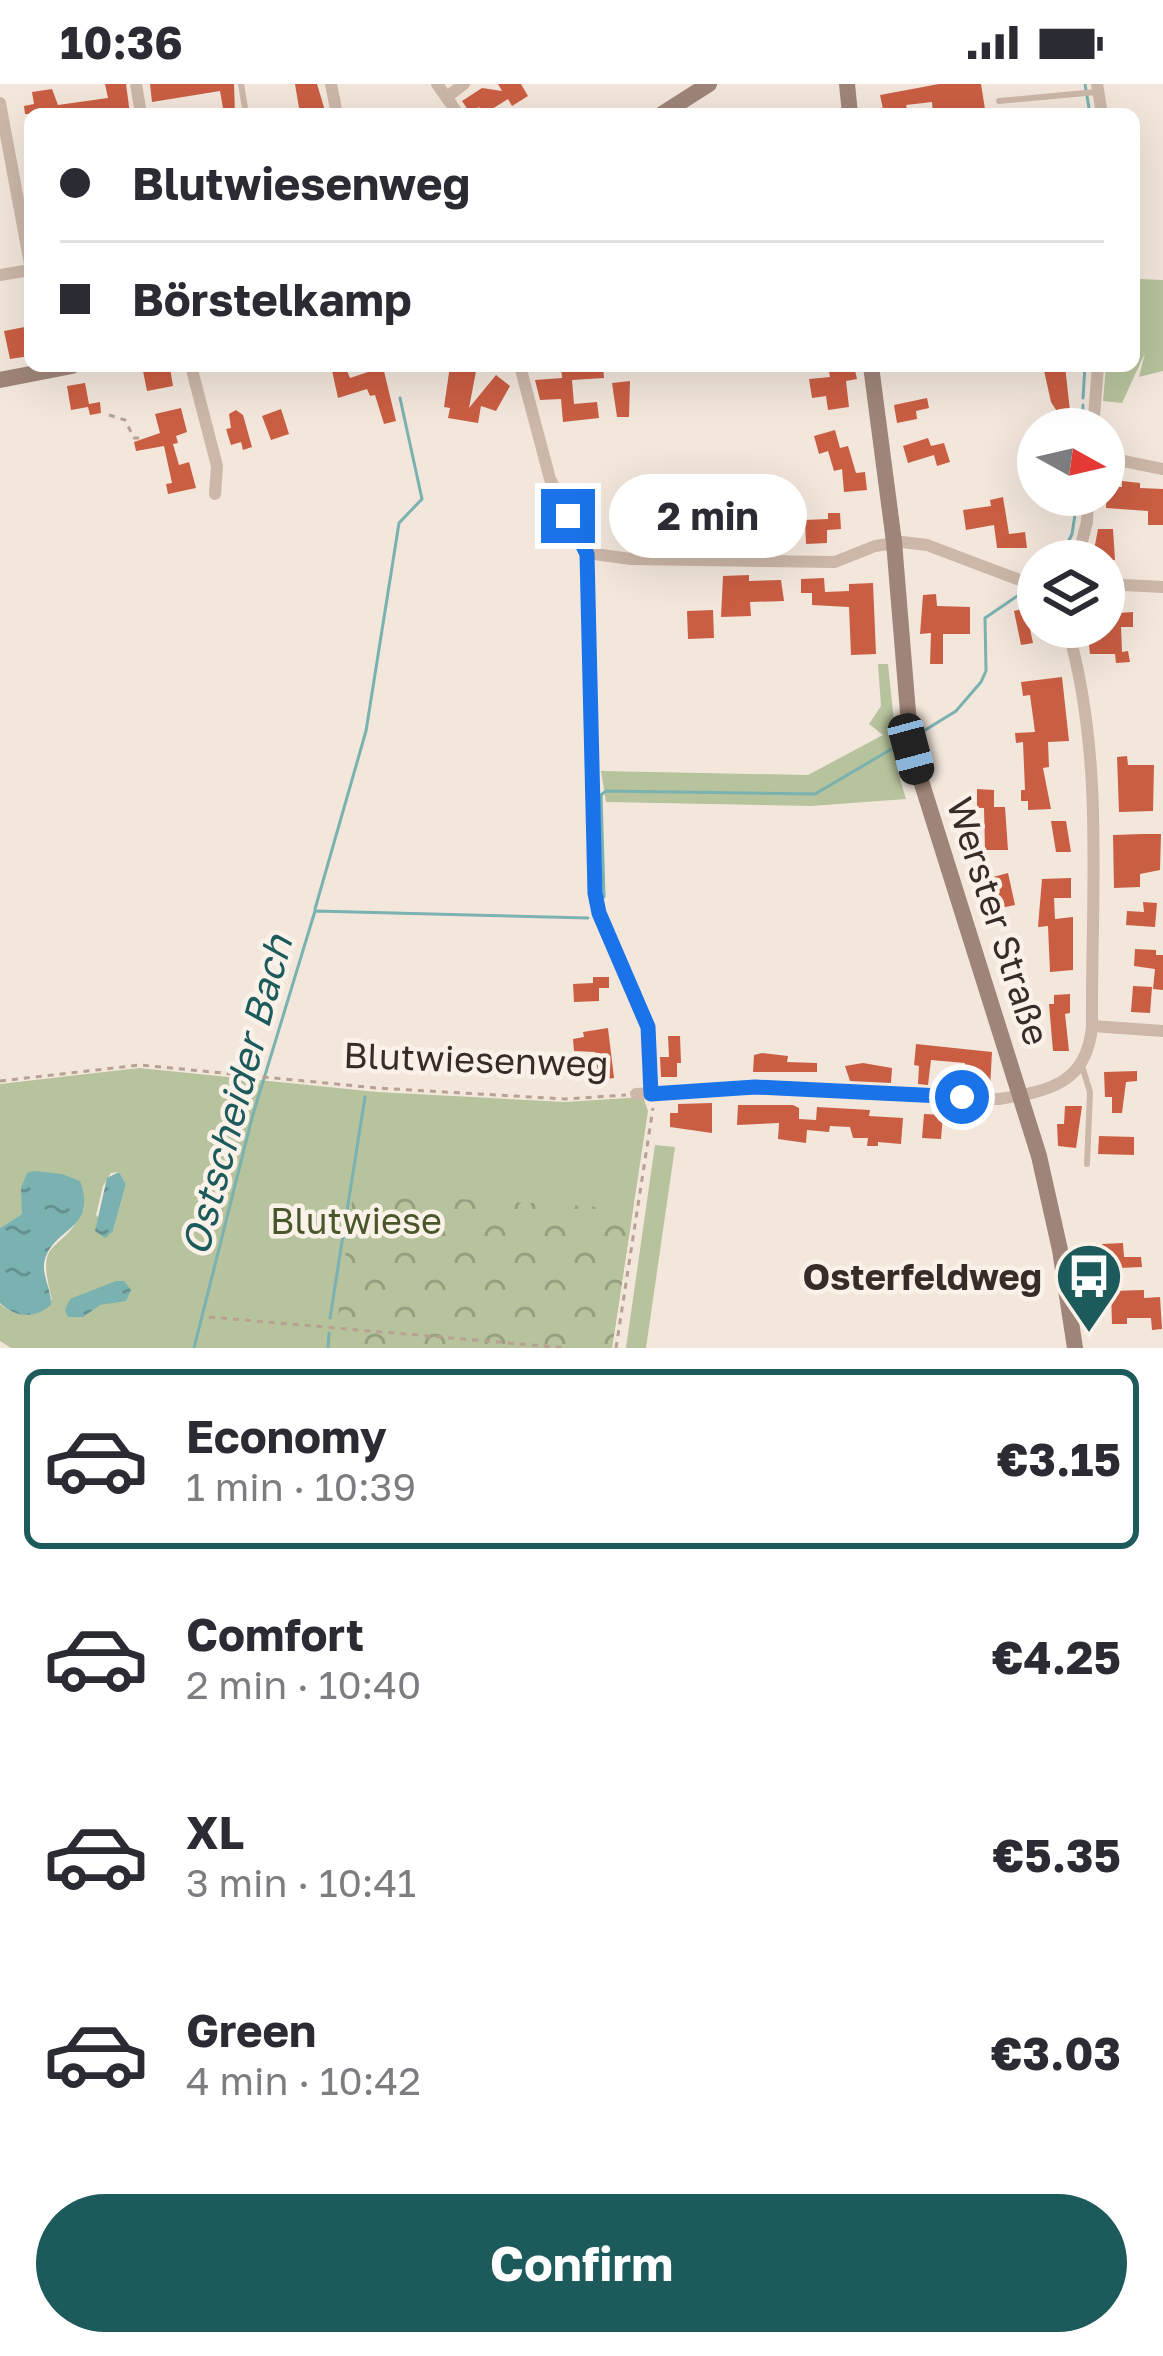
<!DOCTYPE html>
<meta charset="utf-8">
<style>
:root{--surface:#fff;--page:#f2f2f3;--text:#2b2b33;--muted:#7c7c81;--line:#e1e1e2;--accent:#1c5a5b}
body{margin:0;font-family:"Golos Text",sans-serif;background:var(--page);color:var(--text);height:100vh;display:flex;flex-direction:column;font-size:45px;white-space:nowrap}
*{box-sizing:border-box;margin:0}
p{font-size:39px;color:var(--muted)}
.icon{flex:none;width:66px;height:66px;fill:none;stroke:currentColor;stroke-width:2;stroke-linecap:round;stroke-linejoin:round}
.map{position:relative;height:1264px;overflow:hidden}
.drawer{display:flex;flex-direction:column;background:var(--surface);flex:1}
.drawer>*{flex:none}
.guide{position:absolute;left:24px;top:24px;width:1116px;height:264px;border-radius:18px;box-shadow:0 12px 48px #0002;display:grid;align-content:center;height:264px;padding:0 36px;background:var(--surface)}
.needle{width:78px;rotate:98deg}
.fabs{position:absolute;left:1017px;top:324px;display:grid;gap:24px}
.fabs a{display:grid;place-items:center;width:108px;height:108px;border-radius:50%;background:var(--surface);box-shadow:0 12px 48px #0002;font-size:60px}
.end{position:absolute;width:54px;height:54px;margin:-27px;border:15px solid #1a73e8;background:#fff;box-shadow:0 0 0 6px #fff}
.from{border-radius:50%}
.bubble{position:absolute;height:84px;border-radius:42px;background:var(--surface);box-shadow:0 12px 48px #0002;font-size:39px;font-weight:700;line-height:84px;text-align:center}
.car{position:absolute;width:36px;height:72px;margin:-36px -18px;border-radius:15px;box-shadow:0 0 9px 3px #0007;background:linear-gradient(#222 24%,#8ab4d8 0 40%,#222 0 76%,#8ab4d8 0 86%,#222 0)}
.guide b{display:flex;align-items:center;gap:42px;height:114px;font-size:45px}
.guide b+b{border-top:3px solid var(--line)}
.guide i{width:30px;height:30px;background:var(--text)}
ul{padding:21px 0 0;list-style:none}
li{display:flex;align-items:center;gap:36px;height:180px;margin:0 24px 18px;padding:0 12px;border:6px solid transparent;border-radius:18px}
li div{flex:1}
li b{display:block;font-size:45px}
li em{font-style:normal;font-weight:700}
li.active{border-color:var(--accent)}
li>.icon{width:108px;height:108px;stroke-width:1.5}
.primary-button{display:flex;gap:24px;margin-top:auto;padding:24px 36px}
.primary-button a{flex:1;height:138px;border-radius:72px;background:var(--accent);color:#fff;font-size:48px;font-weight:700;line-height:138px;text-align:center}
.status{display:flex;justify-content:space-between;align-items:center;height:84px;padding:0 60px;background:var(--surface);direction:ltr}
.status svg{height:33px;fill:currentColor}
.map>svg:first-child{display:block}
</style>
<div class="status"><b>10:36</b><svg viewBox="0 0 49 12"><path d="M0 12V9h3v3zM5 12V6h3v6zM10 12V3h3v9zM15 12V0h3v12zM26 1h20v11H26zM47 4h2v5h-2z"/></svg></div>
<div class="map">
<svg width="1163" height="1264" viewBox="0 0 1163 1264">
<defs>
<pattern id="forest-crowns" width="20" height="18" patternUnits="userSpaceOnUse" patternTransform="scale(3)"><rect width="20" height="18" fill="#b7c39c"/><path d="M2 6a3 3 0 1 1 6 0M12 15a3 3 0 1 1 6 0" fill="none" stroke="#969f7f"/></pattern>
<pattern id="water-ripples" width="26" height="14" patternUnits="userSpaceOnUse" patternTransform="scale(3)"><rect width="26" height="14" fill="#7ab1b1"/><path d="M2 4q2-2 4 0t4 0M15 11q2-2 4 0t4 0" fill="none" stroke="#659090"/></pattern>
</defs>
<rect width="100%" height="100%" fill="#f3e7dc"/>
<g fill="#b7c39c" fill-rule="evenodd">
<path d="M1140,195L1163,196V287L1139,293L1145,269L1122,319L1103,317L1106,282H1134V217Z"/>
<path d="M878,580H888L900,695L906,715L811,722L606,718L601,687L808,691L883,651L869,640L881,622Z"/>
<path d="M139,984L377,1008L565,1018L643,1013L648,1027L612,1264H11L0,1257V1220C21,1237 34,1231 52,1215C34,1148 61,1175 84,1124L62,1090H50L22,1112V1130L0,1144V1000ZM119,1088L126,1100L113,1147L96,1131L103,1102L111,1089Z"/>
<path d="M655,1061L675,1063L646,1264H626Z"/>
</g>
<path fill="url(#forest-crowns)" d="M353,1109L633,1125L612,1264H334Z"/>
<g fill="url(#water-ripples)">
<path d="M34,1087L62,1090L80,1097C97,1144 58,1143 46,1172C39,1189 52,1204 51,1221C34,1235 16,1234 0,1219V1144L22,1130L21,1104L27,1089Z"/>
<path d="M119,1088L126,1100L113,1147L105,1154L95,1147L107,1094Z"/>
<path d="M116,1197H124L131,1206L126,1217L100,1221L83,1233H68L65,1226L70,1215Z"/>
</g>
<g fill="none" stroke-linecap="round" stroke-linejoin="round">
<g stroke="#7ab1b1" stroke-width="3">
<path d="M1085,0L1090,30"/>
<path d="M1083,314L1085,282"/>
<path d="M1082,345L1083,321"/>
<path d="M1059,477L1072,450L1078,411"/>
<path d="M922,648L956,627L981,598L986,587L985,534L1026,506"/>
<path d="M604,813L601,711L606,707L815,710L895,663"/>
<path d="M315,825L366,647L399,439L422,415L400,314"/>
<path d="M330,1234L365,1013"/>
<path d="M194,1264L252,1034L315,827L588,834"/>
<path d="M328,1264L329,1249"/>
</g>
</g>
<g fill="#ca5e43">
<path d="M105,0H126L130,30H25L24,22L34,20L32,8L52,5L58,21L108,14Z"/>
<path d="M150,0H234L235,30H224L220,7L152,18Z"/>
<path d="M295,0H317L326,30H300Z"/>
<path d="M498,0H521L528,12L512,22L508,15L484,30L479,23L470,29L462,17L482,4L502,7Z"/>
<path d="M939,0H981L985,25L933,30L932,18L906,21L908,29L884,30L880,11Z"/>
<path d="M30,242V272L10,275L4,247Z"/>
<path d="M331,282H345L350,294L383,283L396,337L384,340L375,311L370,312L367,305L338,314Z"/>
<path d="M450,282H477L469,324L496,291L510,302L496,327L481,322L478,339L448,334L450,324L444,323Z"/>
<path d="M561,282H603L604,294L572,296L574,320L597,318L599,334L563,338L561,315L540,316L535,296L562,294Z"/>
<path d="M828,282H854L857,295L846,297L849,323L828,326L826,312L812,314L809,295L830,293Z"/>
<path d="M1043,282H1065L1070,327L1058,329L1051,318Z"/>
<path d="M170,284L173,302L147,307L143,287Z"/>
<path d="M630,297L629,333H617L612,299Z"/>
<path d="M85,299L89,320L100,318L101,329L90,331L88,323L71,326L67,302Z"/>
<path d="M927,314L929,324L916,327L917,335L897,339L894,321Z"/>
<path d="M181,324L187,348L176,352L178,359L173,360L179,381L189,378L196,404L168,410L166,400L172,399L164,362L136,367L134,358L160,349L155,330Z"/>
<path d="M281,325L289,350L271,356L262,332Z"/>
<path d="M236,326L243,331L252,363L243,366L241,358L231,361L226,345L231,344L229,330Z"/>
<path d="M835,346L840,364L848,362L856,389L865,388L867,406L844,408L842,385L834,387L828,367L819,370L814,352Z"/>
<path d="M928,354L931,362L944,359L950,378L937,382L934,371L908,379L903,362Z"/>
<path d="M1122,397L1140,399V404L1163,405V441H1148V427L1106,424L1107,402L1122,403Z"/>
<path d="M1003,413L1009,450L1025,448L1027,464H997L994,441L966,446L963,426L991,422L990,416Z"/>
<path d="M828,429H840L841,445L827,446V459L806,460L805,436L828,435Z"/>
<path d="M765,433H783L784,457L766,458Z"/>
<path d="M1098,445H1113L1115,476L1092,477Z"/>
<path d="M749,491V497L781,496L784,517L750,518L751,532L721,533L723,492Z"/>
<path d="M824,494L825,508L849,507V500L873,499L876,570L851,571L849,523L812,521V509H801V495Z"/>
<path d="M936,510L937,522L970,523V550H943V580H930L931,549L920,550L923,511Z"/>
<path d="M1035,522L1039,543L1030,545L1033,559L1021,561L1014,527Z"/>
<path d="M713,526L714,554L688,555L687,527Z"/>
<path d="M1133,528V543H1121L1122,568L1128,567L1130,578L1116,579L1115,570H1090L1088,552H1095V543H1104V530Z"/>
<path d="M1062,593L1069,657L1048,658L1049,683L1043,684L1051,725L1028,726V717H1021V706H1025L1023,658L1016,659L1015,649L1035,648L1030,611L1023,612L1021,598Z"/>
<path d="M1127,672L1128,681H1154L1153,727L1119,728L1117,673Z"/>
<path d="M977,705L994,706V723H1005L1008,766H985L984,724H977Z"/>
<path d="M1051,737H1066L1071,768H1056Z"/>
<path d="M1143,750H1161L1160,786L1140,790V803L1114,804L1113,751Z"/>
<path d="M1008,789L1015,821L986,827L983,816L993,814L989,794Z"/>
<path d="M1071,794V814H1054L1055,835L1073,833V886L1050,888L1048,842L1038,843L1042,795Z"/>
<path d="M1143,818L1157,819L1155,843L1126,841L1127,827L1144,828Z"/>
<path d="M1135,865L1156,866V871H1163V906L1153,905L1155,885L1134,882Z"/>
<path d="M593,893H609V904H599V917L574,918L573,900L593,899Z"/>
<path d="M1013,902H1030L1031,931L1016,932Z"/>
<path d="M1133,902L1152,903L1150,929L1131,928Z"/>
<path d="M1070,910V929L1065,930L1069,967H1053L1049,920H1054V911Z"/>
<path d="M608,944L614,994L599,996L595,968L574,967L573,955L584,953L583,948Z"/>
<path d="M668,952H680L681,979H677V993H661L660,973H669Z"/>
<path d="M916,960L992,968L990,1004L963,1003L965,979L931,976L928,1001L918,1000L919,982L914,981Z"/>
<path d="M762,969L788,972L787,978L817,979V988H753L754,971Z"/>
<path d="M863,979L892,984L891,999L850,997L845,982Z"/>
<path d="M1137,987V997L1126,998L1122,1029H1112V1013H1105L1104,988Z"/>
<path d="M712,1019V1049L670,1043V1029H678V1020Z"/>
<path d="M738,1021H793L799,1024V1035L816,1036L817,1023L870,1026L869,1032L903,1034L901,1060L878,1058V1062H867L868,1054H853L850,1043L830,1042L829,1048L807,1046L806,1059L778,1055L779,1039L737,1041Z"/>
<path d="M1065,1022H1082L1076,1064L1058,1062L1057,1040H1064Z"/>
<path d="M924,1030L943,1031L941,1055L922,1054Z"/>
<path d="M1099,1052L1134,1053V1071L1098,1070Z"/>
<path d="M1123,1159L1124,1173H1141L1142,1183L1119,1184L1120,1205H1107L1102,1160Z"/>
<path d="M1144,1206V1214L1160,1213L1162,1245L1152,1246L1151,1234H1127V1240H1112L1111,1207Z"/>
</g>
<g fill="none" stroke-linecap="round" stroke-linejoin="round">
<g stroke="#b8a092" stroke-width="3" stroke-dasharray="6 6" stroke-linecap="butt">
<path d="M109,331L125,336L134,354H145"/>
<path d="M0,997L140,981L377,1004L565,1015L626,1011"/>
<path d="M209,1233L567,1264"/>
<path d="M616,1264L653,1024"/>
</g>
<g stroke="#ccb7a8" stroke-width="6">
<path d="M241,0L246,30"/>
<path d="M999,17L1096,8"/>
<path d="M1082,982L1090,1008L1087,1080"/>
</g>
<g stroke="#ccb7a8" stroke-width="12">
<path d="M136,0L141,30"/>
<path d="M331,0L337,30"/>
<path d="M437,0L458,30"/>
<path d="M1097,0L1102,30"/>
<path d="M448,12L464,0"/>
<path d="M0,19L30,180"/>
<path d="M0,191L30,186"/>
<path d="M191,282L217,382L215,410"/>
<path d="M520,282L550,395L587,469L595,810L599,829L648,943L651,1010"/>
<path d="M1093,345L1098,282"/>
<path d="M1104,373L1163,385"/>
<path d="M587,469L631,475L835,478L875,462L902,458L927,461L1038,503"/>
<path d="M1077,477L1087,438L1088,411"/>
<path d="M1104,500L1163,503"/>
<path d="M1092,942L1163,947"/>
<path d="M636,1010L755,1003L999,1015C1049,1007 1087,1000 1092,942C1091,810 1105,672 1067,543"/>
</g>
<g stroke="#9f8579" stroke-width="16">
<path d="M847,0L850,30"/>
<path d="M662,30L709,0"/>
<path d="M871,282L894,458L911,665L1039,1072L1060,1166L1075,1264"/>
<path d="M0,296L72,282"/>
</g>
</g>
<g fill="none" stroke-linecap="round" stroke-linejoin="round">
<path stroke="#1a73e8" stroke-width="15" d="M568,432L587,470L595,809L599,829L648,943L651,1010L755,1003L962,1013"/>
</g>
<defs>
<symbol id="bus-pin" viewBox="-11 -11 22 30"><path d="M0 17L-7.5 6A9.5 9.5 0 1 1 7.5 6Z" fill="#1c5a5b" stroke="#faf2e9"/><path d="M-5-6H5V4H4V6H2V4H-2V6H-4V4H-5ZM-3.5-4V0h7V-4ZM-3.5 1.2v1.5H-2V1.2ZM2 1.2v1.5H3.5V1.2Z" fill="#fff"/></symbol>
</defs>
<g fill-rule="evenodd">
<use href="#bus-pin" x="1051" y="1154" width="76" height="104"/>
</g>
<g text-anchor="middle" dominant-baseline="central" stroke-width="9" stroke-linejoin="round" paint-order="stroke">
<g font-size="36" fill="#382c28" stroke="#faf2e9">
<text transform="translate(999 837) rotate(72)">Werster Straße</text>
<text transform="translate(476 975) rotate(2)">Blutwiesenweg</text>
</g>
<g font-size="36" fill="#49572b" stroke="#faf2e9">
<text x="356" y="1136">Blutwiese</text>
</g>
<g font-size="36" font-weight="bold" fill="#382c28" stroke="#faf2e9" text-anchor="end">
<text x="1042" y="1192">Osterfeldweg</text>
</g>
<g font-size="39" font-style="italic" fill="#1c5a5b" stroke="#faf2e9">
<text transform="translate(236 1011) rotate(-75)">Ostscheider Bach</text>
</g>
</g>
</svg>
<div class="fabs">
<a><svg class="needle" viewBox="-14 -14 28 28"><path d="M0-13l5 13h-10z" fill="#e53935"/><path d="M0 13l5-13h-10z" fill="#7c7c81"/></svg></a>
<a><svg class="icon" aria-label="layers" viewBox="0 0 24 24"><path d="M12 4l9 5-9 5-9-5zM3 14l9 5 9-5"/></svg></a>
</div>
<i class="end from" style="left:962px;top:1013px"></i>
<i class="end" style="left:568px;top:432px"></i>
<div class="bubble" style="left:609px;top:390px;width:198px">2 min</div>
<i class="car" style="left:911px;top:665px;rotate:165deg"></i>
<div class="guide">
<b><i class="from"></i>Blutwiesenweg</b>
<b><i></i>Börstelkamp</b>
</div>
</div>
<section class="drawer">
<ul>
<li class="active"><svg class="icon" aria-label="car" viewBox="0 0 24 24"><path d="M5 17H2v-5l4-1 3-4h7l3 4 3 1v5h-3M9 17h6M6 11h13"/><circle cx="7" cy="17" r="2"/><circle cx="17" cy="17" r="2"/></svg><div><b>Economy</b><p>1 min · 10:39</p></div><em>€3.15</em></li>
<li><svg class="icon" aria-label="car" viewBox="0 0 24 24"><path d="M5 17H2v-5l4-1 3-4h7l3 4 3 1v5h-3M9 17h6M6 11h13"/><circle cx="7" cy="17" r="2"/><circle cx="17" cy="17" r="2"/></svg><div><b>Comfort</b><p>2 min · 10:40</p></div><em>€4.25</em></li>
<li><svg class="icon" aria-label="car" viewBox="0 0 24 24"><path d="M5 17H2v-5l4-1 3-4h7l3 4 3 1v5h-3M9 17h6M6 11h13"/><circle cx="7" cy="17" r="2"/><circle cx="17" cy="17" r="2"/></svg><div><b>XL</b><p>3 min · 10:41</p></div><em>€5.35</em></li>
<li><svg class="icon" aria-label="car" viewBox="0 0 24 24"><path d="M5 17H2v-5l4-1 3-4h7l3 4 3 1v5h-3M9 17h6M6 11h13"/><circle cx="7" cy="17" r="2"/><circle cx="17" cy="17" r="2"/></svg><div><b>Green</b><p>4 min · 10:42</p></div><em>€3.03</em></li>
</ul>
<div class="primary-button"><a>Confirm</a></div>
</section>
